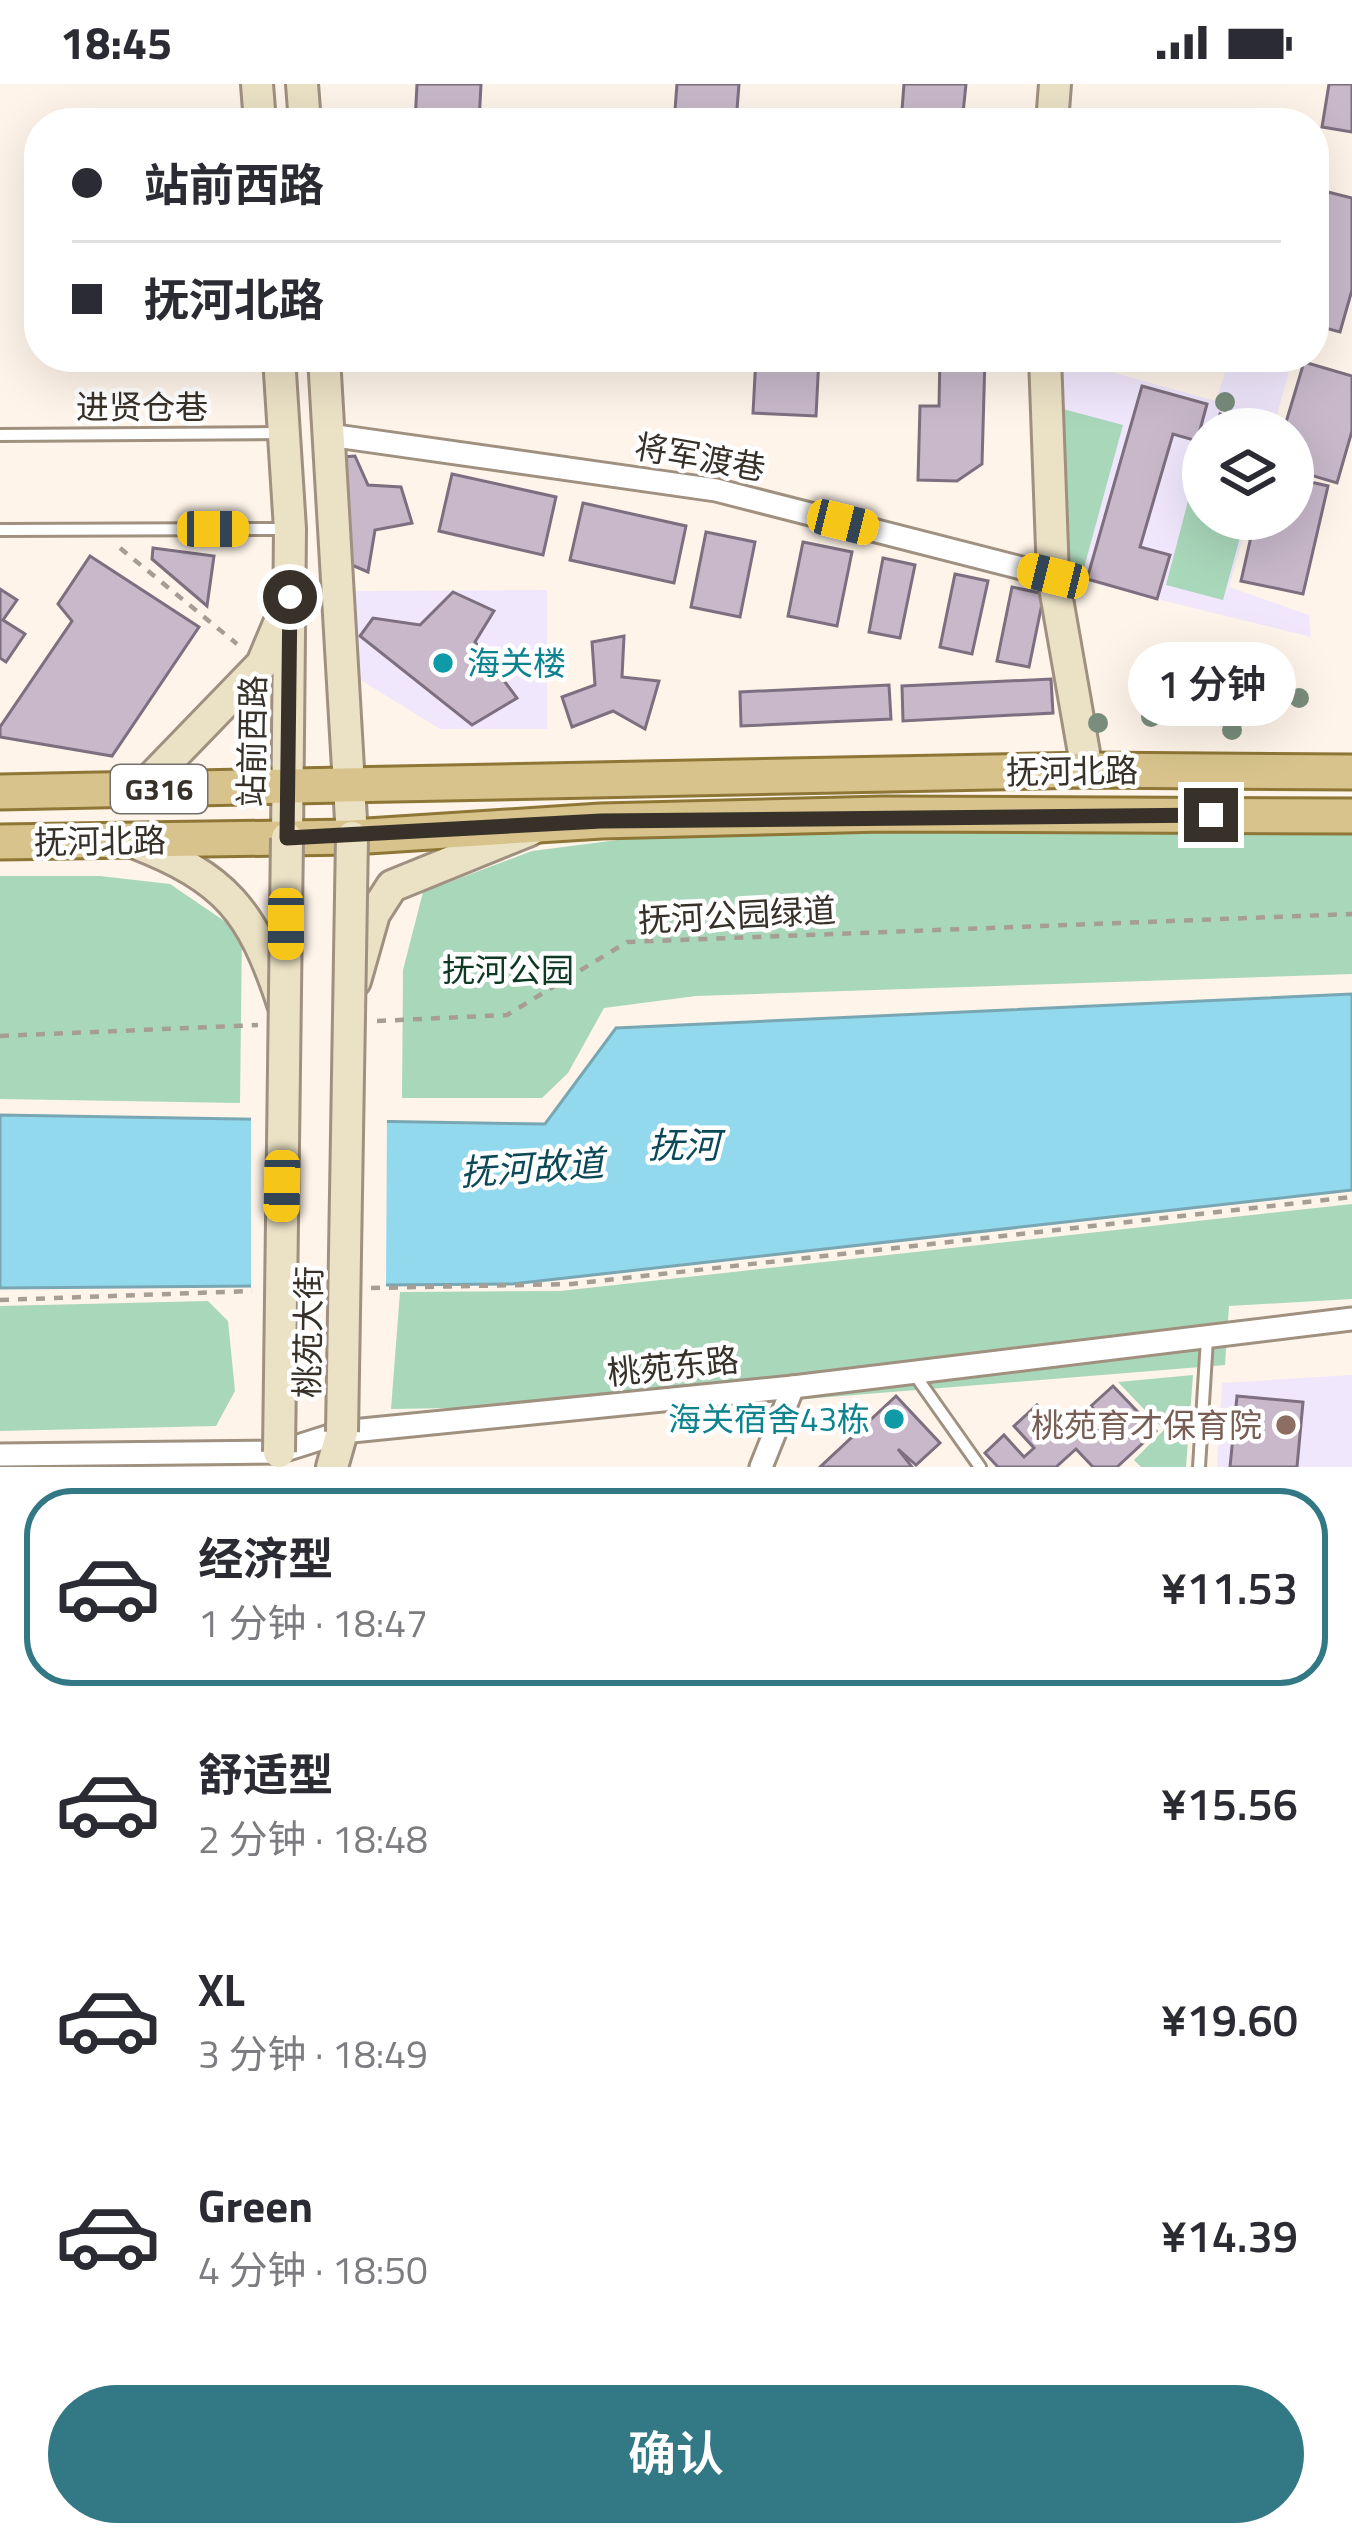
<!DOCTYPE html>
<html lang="zh">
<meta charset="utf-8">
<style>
:root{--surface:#fff;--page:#f2f2f3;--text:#2b2b33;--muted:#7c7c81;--line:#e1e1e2;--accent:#337985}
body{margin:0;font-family:"Titillium Web","Noto Sans SC",sans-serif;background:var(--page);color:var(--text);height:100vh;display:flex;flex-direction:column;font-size:45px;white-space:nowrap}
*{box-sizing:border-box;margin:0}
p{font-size:39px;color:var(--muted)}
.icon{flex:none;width:66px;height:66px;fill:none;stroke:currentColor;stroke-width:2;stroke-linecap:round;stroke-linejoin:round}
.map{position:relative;height:1383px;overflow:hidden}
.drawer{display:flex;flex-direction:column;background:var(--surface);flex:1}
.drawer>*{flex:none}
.guide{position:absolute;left:24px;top:24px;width:1305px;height:264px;border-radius:48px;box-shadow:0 12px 48px #0002;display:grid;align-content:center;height:264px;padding:0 48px;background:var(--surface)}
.fabs{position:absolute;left:1182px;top:324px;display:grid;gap:24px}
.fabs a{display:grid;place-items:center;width:132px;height:132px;border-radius:50%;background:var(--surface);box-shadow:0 12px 48px #0002;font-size:60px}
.end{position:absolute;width:54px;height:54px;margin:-27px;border:15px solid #38312a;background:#fff;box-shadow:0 0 0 6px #fff}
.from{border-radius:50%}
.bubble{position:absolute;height:84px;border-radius:42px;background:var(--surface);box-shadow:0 12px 48px #0002;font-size:39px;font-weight:600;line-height:84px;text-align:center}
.car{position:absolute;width:36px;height:72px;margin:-36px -18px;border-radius:15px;box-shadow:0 0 9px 3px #0007;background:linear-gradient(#f5c518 24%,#345 0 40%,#f5c518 0 76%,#345 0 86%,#f5c518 0)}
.guide b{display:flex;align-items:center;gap:42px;height:114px;font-size:45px}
.guide b+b{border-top:3px solid var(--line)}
.guide i{width:30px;height:30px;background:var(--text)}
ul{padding:21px 0 0;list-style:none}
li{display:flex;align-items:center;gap:36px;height:198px;margin:0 24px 18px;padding:0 24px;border:6px solid transparent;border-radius:48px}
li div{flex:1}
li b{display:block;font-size:45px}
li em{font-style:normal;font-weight:600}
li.on{border-color:var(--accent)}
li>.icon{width:108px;height:108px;stroke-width:1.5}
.action{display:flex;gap:24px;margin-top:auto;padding:24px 48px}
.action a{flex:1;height:138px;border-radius:72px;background:var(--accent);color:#fff;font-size:48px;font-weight:600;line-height:138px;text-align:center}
.status{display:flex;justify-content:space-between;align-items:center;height:84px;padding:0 60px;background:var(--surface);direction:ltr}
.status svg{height:33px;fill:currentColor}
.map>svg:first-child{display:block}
</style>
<div class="status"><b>18:45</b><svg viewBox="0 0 49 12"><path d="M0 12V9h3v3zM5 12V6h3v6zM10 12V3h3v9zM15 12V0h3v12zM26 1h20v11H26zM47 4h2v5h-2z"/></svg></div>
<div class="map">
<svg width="1352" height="1383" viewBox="0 0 1352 1383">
<rect width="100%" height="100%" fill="#fef4e9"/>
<g fill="#f0e7fc">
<path d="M1057,273L1216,317L1230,273H1293L1273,345H1203V435H1248L1229,503L1309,531L1311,553L1064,492Z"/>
<path d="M547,506V645H440L354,592V507Z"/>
<path d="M1352,1291V1383H1217L1222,1299Z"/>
</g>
<g fill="#a9d7ba">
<path d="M1063,325L1123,341L1082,491L1068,487Z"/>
<path d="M1203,360V435H1245L1223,516L1166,501Z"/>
<path d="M1352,739V890L696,912L604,924L568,989L542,1014H402L403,886L423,808L532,767L649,752Z"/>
<path d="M0,792H100L170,800L242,849L240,1019L0,1015Z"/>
<path d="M1352,1120V1215L1229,1222L1225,1281L755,1319L391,1325L400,1208L560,1207Z"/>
<path d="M208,1217L228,1237L235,1307L216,1342L0,1347V1222Z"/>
<path d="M1193,1291L1186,1383H1141L1134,1376L1164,1346L1118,1298Z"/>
</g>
<path fill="#93d9ee" stroke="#78a7b3" stroke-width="3" d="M1352,910V1106L512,1200L0,1204V1031L545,1040L616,944Z"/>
<path fill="#fef4e9" d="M251,1030L387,1031L386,1207L251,1208Z"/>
<g fill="#c8b8ca" stroke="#7d6f7f" stroke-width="3">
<path d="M417,0H481L479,39H415Z"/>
<path d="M677,0H739L736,39H674Z"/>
<path d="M904,0H966L962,39H901Z"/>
<path d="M1329,0H1352V48L1322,43Z"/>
<path d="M1324,107L1352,114V206L1340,248L1314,241V143Z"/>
<path d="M518,273H582L581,282L518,279Z"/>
<path d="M756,273H819L816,332L753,329Z"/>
<path d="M940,273H985L982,380L957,397L918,396L920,322H939Z"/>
<path d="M1304,278L1352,292V347L1337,399L1293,386V345H1284Z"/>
<path d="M1142,302L1207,320L1197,357L1173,350L1140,463L1170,471L1157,515L1087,495Z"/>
<path d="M1220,330L1258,342L1257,345L1216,344Z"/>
<path d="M355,372L368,401L401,403L412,439L375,446L368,488L347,479L342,373Z"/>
<path d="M452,390L556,413L543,471L439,447Z"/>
<path d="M1293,394L1328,402L1303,510L1241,497L1255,435H1293Z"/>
<path d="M583,419L686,442L674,499L570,476Z"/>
<path d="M706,448L755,458L740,533L691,523Z"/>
<path d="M803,458L852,468L837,542L788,532Z"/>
<path d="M153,464L214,472L207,522L152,475Z"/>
<path d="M90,472L199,543L112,672L0,653V643L72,537L58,520Z"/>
<path d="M883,474L915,481L900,554L869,548Z"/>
<path d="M955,490L988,497L972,570L940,563Z"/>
<path d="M1012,503L1044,510L1029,583L997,577Z"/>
<path d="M0,505L17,516L3,536L25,550L6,578L0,574Z"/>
<path d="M453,508L494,527L475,558L517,614L472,641L360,552L373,534L420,541Z"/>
<path d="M624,552L622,593L659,597L645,645L613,627L572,643L562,613L595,601L592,558Z"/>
<path d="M1051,595L1053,629L903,637L902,602Z"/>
<path d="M889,601L891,635L741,642L740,608Z"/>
<path d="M1113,1302L1156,1347L1117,1383H1093L1076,1365L1056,1383H998L985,1369L1004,1351L1024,1373L1034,1364L1014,1342L1037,1321L1060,1347L1080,1328L1102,1351L1110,1343L1091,1322Z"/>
<path d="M896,1312L940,1359L916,1381L898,1365L912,1383H820Z"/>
<path d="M1237,1312L1303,1318L1297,1383H1230Z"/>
</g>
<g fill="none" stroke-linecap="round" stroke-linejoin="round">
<defs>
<g id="lane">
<path d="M0,351L279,349"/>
<path d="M0,446L285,445"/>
<path d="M915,1291L980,1383"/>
<path d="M1199,1383L1207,1255"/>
</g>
<g id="street">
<path d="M329,351L716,406L1053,492"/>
<path d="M0,1371L279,1368L342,1348L793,1303L1352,1235"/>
<path d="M761,1383L793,1303"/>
</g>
<g id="secondary">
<path d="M257,0L260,39"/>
<path d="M302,0L305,39"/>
<path d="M1052,39L1055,0"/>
<path d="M279,273L290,445L287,754"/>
<path d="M324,273L352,753"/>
<path d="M1045,273L1053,492L1087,686"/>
<path d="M141,705L262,580L283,530"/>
<path d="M133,758C226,794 252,826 283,920"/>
<path d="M355,897L374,830L392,802L530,746"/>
<path d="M332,1383L342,1348"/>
</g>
<g id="primary">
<path d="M0,708L1087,686L1352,688"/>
<path d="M0,758L352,753L601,737L883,730L1352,732"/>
</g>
</defs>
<use href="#lane" stroke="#a09080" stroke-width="16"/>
<use href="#street" stroke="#a09080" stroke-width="27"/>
<use href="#secondary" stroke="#a09080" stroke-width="36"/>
<use href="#primary" stroke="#8e7636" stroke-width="39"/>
<g stroke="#a69e95" stroke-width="4.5" stroke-dasharray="9 9" stroke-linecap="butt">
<path d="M120,464L237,560"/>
<path d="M377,937L507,931L627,858L1352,830"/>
<path d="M0,952L258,941"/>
<path d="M371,1204L572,1200L1352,1113"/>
<path d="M0,1216L252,1207"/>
</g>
<use href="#lane" stroke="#fff" stroke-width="10"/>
<use href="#street" stroke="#fff" stroke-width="21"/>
<use href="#secondary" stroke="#ebe1c5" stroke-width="30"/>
<use href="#primary" stroke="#d7c38b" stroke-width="33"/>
<defs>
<g id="secondary-bridge">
<path d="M342,1348L352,753"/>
<path d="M279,1368L287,754"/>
</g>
</defs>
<use href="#secondary-bridge" stroke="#a09080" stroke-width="36" stroke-linecap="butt"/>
<use href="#secondary-bridge" stroke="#ebe1c5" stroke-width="30"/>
</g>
<g fill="#7a8e7d">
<circle cx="1225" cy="318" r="10"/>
<circle cx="1299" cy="614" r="10"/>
<circle cx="1151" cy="633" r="10"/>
<circle cx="1098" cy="639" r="10"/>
<circle cx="1232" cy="646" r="10"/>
</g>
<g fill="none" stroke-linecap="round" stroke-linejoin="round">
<path stroke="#38312a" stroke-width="15" d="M290,513L287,754L601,737L1211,731"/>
</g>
<g fill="#0f9aa8" stroke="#fff" stroke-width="4.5">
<circle cx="443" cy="579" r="12"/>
<circle cx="894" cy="1335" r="12"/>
</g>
<circle fill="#8d6e63" stroke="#fff" stroke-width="4.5" cx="1286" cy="1341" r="12"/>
<g text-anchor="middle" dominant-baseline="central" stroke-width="9" stroke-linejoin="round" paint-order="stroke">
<rect fill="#fff" stroke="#746f6a" stroke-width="3" x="111" y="681" width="96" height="48" rx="9"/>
<g font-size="30" font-weight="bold" fill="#38312a">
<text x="159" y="705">G316</text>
</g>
<g font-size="33" fill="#38312a" stroke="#fff">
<text x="142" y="323">进贤仓巷</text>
<text transform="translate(700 373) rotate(10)">将军渡巷</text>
<text transform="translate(252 657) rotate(-89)">站前西路</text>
<text transform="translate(1072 687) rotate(-1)">抚河北路</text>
<text transform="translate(100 757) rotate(-1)">抚河北路</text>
<text transform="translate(737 831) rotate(-3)">抚河公园绿道</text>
<text transform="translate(308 1248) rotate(-89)">桃苑大街</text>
<text transform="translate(673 1282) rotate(-6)">桃苑东路</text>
</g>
<g font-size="33" fill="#0d838f" stroke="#fff" text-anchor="start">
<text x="467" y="579">海关楼</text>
<text x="870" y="1335" text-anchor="end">海关宿舍43栋</text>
</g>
<g font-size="33" fill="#0e3a24" stroke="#fff">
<text x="508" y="886">抚河公园</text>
</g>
<g font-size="33" fill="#785e54" stroke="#fff" text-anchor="end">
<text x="1262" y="1341">桃苑育才保育院</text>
</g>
<g font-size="36" font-style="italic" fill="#0b4958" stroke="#fff">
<text x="684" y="1060">抚河</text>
<text transform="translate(532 1083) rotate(-4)">抚河故道</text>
</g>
</g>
</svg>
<div class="fabs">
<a><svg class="icon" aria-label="layers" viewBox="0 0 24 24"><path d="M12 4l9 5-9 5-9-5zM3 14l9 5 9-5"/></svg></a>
</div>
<i class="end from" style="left:290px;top:513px"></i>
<i class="end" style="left:1211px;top:731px"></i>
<div class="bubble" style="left:1128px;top:558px;width:168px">1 分钟</div>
<i class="car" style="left:843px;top:438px;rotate:104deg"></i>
<i class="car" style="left:213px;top:445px;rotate:90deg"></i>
<i class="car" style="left:1053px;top:492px;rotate:284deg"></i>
<i class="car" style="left:286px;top:840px;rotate:180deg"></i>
<i class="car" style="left:282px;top:1102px;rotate:181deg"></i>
<div class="guide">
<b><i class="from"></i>站前西路</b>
<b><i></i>抚河北路</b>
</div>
</div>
<section class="drawer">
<ul>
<li class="on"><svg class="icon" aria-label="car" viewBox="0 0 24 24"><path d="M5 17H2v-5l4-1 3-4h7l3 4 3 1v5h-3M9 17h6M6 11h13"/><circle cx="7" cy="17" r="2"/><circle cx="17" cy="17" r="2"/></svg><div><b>经济型</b><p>1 分钟 · 18:47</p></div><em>¥11.53</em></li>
<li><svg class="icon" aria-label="car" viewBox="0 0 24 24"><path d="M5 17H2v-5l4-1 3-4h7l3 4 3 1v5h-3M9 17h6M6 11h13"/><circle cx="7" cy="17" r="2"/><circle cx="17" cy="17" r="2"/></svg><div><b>舒适型</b><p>2 分钟 · 18:48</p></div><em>¥15.56</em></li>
<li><svg class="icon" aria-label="car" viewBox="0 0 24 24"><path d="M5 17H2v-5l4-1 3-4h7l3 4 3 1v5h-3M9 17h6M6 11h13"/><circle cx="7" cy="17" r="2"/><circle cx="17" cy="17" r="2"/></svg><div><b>XL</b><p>3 分钟 · 18:49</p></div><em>¥19.60</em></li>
<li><svg class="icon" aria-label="car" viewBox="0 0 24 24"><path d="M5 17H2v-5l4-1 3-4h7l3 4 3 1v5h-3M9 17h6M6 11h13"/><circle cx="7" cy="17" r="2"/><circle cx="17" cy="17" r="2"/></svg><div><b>Green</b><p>4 分钟 · 18:50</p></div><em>¥14.39</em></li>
</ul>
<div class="action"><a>确认</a></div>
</section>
